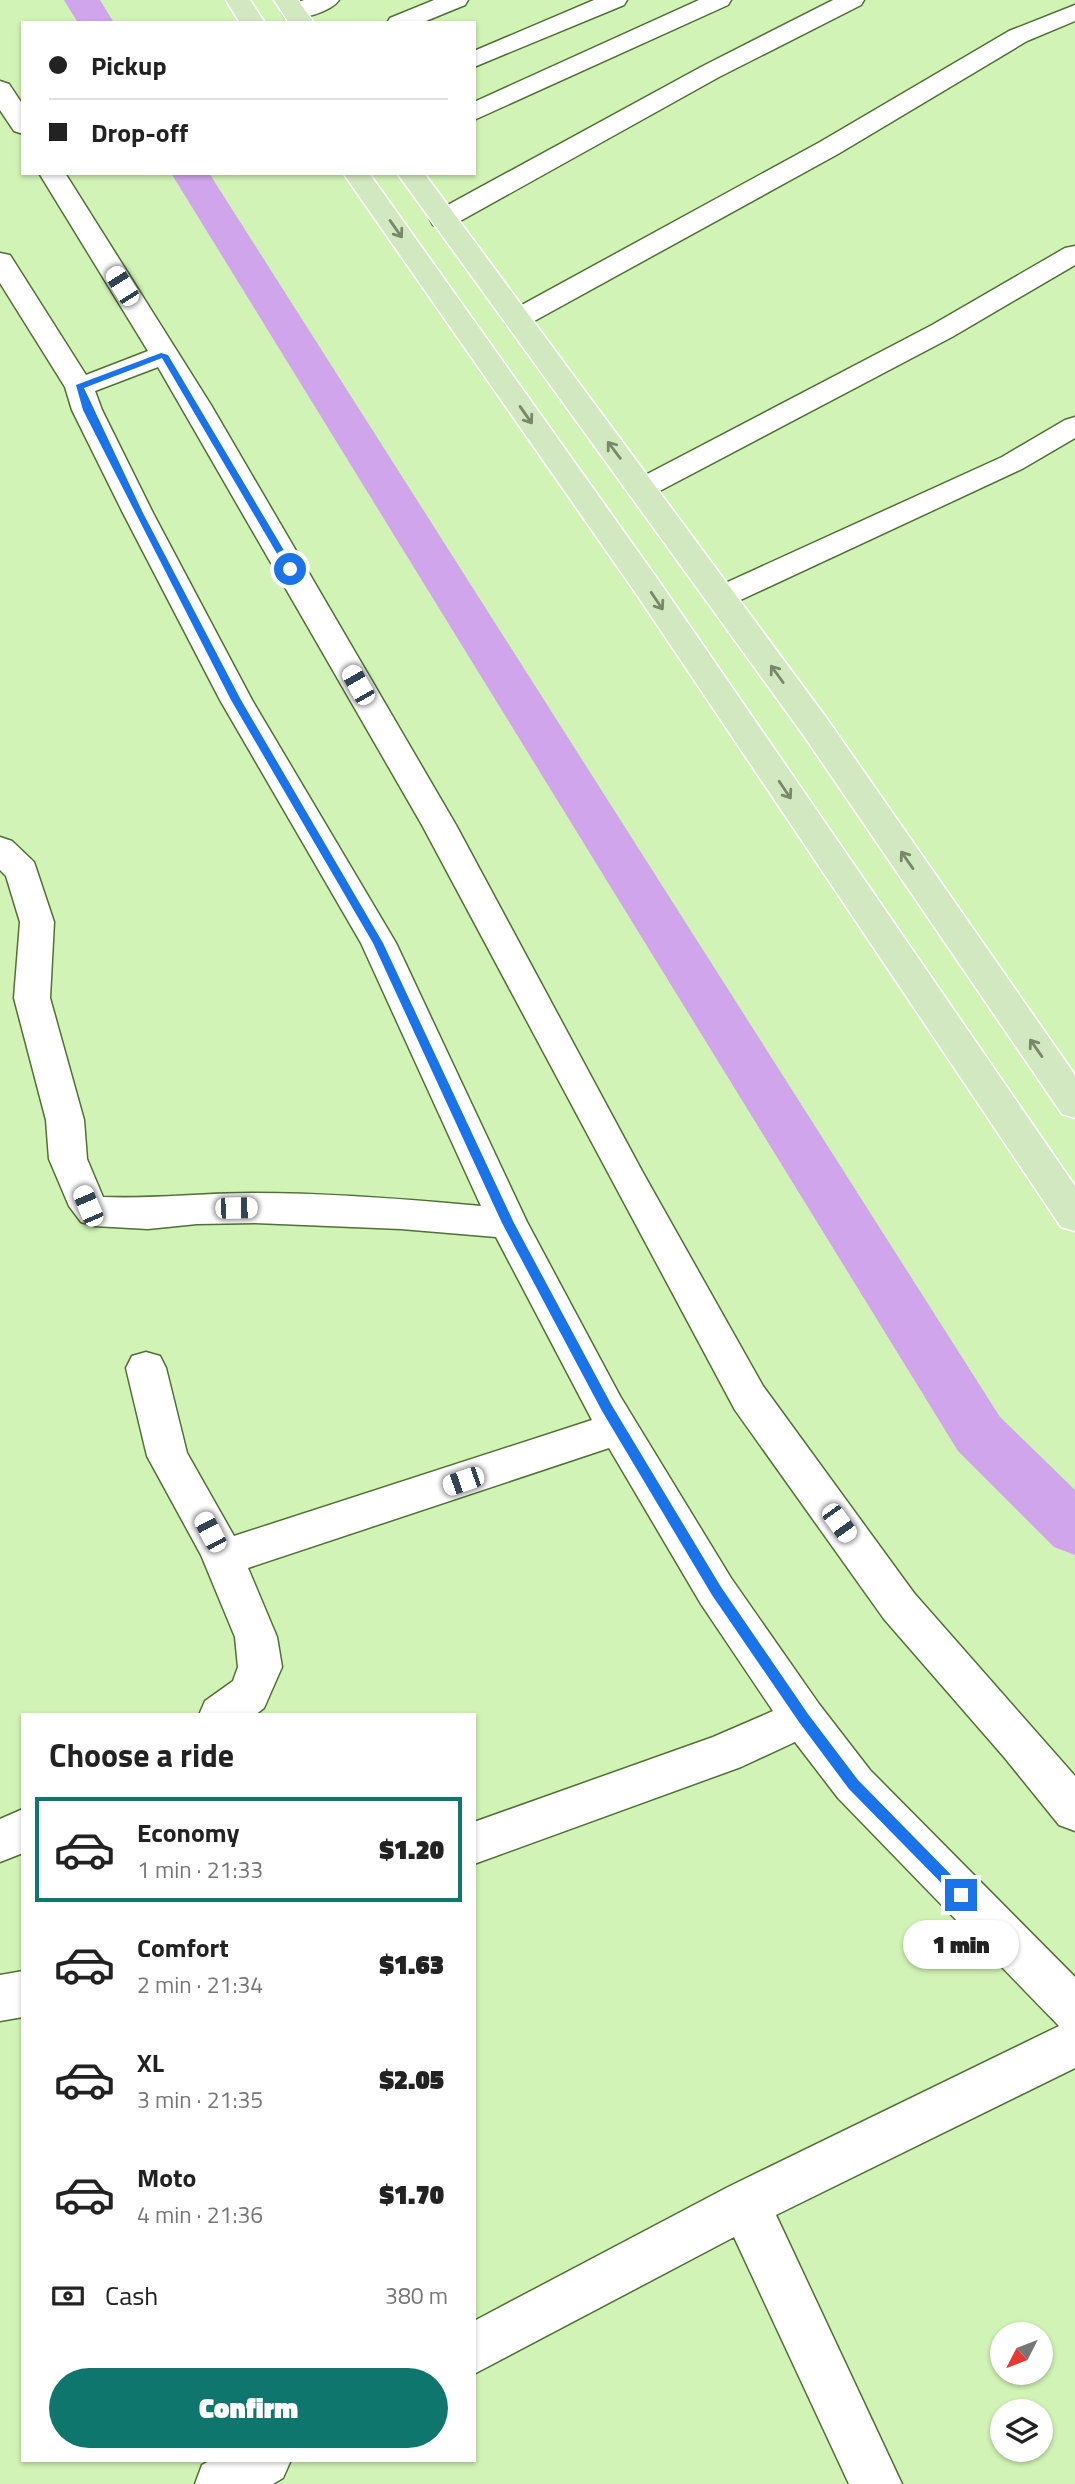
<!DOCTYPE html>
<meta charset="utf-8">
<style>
:root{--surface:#fff;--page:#f2f2f2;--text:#222;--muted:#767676;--line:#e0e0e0;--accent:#0f766e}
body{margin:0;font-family:"Titillium Web",sans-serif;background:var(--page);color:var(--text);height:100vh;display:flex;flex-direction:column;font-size:26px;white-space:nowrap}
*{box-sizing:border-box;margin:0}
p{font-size:23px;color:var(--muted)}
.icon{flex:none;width:38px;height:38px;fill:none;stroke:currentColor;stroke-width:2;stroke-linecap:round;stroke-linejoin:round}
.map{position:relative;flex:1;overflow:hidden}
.drawer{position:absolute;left:21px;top:1713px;width:455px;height:749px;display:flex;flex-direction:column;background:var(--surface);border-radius:0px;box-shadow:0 2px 5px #0004}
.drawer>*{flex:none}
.top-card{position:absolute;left:21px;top:21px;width:455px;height:154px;border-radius:0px;box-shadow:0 2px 5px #0004;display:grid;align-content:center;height:154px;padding:0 28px;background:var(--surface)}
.needle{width:46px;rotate:228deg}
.tools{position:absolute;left:990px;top:2322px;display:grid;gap:14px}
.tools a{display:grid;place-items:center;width:63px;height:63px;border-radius:50%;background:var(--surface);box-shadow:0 2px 5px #0004;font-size:35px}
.end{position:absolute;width:32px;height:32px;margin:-16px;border:9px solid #1a73e8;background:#fff;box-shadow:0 0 0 4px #fff}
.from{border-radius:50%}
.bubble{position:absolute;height:49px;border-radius:24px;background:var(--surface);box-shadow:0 2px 5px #0004;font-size:23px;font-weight:800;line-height:49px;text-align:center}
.car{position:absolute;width:21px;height:42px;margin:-21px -10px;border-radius:9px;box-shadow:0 0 5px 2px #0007;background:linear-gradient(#fff 24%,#345 0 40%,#fff 0 76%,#345 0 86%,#fff 0)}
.top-card b{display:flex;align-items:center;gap:24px;height:66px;font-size:26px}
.top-card b+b{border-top:2px solid var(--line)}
.top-card i{width:18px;height:18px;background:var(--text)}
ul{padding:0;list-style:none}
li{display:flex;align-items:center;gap:21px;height:105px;margin:0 14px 10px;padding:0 14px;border:4px solid transparent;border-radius:0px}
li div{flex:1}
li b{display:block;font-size:26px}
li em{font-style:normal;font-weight:800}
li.current{border-color:var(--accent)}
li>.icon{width:63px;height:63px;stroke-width:1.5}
h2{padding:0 28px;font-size:32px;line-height:84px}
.pay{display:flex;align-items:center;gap:18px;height:77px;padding:0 28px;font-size:26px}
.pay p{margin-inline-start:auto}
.primary-button{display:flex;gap:14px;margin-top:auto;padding:14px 28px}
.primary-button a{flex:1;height:80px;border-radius:42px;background:var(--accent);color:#fff;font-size:28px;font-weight:800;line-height:80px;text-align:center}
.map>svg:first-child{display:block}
</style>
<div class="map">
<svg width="1075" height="2484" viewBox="0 0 1075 2484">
<rect width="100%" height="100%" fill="#d1f3b5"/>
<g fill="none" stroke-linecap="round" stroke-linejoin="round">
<g fill="#d0a5ec" fill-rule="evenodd">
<path d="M64,0H100L114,23H78Z"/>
<path d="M171,173H209L1000,1417L1075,1490V1555L1054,1547L958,1451Z"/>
</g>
<defs>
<g id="minor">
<path d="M304,0H339C331,12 299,21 285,17L282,12L285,7Z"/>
<path d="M434,0H468L465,5L421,23H387L390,18Z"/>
<path d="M594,0H627L624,5L474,67V51Z"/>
<path d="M699,0H731L728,5L474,120V102Z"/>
<path d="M833,0H864L861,5L719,77L453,225L443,227L433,225L430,219L433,213L701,67Z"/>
<path d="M1075,5V21L1027,41L838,154L527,325L517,327L507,325L503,319L507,313L820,142L1009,31Z"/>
<path d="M0,81L9,84L23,105V134L14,131L0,110Z"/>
<path d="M39,173H65L211,405L456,825L642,1171L763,1386L914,1593L1075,1776V1831L1059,1825L1004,1757L884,1619L735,1410L422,825L158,367L95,391L102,410L153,513L252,700L396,943L527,1222L620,1396L731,1578L819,1704L870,1770L1075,1977V2068L776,2215L902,2484H849L734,2237L474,2374V2321L728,2187L1059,2026L838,1798L795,1742L741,1767L474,1864V1822L713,1737L773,1711L701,1604L609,1448L248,1568L277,1637L282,1667L264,1708L255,1715H199L205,1701L233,1681L238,1667L235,1637L201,1555L147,1456L126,1368L132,1356L146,1352L160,1356L166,1368L187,1453L234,1536L592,1420L496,1237L401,1229L255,1223L197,1224L148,1229L94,1226L81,1222L69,1206L49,1159L46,1120L14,998L20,922L6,876L0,870V837L12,841L34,862L54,922L50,998L84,1120L87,1159L103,1197C153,1199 202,1193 252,1193C328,1193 405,1199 481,1206L361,943L220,700L123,513L72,410L65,387L0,283V253L10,255L86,375L148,351Z"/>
<path d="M1075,246V265L952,337L654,494L643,497L632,494L628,488L632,482L932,325L1065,248Z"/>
<path d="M1075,417V438L1022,469L732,604L721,607L710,604L705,597L710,590L1002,457L1065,420Z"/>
<path d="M23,1809V1853L0,1862V1819Z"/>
<path d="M23,1971V2017L0,2021V1975Z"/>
<path d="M211,2460H291L283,2478L273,2484H195L202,2465Z"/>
</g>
<g id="major">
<path d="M226,0H250L265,23H240Z"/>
<path d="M274,0H298L314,23H289Z"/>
<path d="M343,173H369L659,581L1075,1186V1231L1061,1227L637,595Z"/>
<path d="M397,173H424L828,720L1075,1075V1118L1062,1114L804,736Z"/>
</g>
</defs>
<use href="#minor" stroke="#516f36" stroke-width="3"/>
<use href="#major" stroke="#fff" stroke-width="3"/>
<use href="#minor" fill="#fff" fill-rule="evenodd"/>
<use href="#major" fill="#d2e8c1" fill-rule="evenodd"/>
</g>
<defs><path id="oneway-shaft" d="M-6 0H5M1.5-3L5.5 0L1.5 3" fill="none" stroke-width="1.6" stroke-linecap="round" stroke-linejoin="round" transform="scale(1.75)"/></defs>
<g stroke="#788869">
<use href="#oneway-shaft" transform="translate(396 229) rotate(55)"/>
<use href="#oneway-shaft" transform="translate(526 415) rotate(55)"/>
<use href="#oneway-shaft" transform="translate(614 450) rotate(-127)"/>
<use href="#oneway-shaft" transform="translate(657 601) rotate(56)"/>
<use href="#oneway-shaft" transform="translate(777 674) rotate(-126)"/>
<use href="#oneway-shaft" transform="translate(785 790) rotate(56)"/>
<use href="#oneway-shaft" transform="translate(907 860) rotate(-125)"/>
<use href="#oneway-shaft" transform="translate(1036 1048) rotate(-125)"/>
</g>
<path fill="#1a73e8" d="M161,353L168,355L295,569L290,571L286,569L162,358L84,388L143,513L241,700L383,943L514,1223L611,1404L721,1587L808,1714L858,1780L966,1890V1899H957L849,1789L799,1722L712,1595L602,1411L502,1223L373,943L231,700L83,410L76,385Z"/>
</svg>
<div class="tools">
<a><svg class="needle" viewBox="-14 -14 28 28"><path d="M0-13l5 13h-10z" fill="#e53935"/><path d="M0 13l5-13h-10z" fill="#767676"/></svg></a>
<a><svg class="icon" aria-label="layers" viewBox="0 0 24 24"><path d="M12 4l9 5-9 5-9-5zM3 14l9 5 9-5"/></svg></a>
</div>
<i class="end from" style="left:290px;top:569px"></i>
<i class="end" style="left:961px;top:1895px"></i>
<div class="bubble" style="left:903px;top:1920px;width:116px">1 min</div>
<i class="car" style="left:122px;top:286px;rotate:328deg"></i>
<i class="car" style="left:358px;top:685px;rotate:330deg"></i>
<i class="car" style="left:88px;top:1206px;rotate:337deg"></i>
<i class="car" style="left:236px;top:1208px;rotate:89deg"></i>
<i class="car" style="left:463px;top:1481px;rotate:251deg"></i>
<i class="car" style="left:839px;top:1523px;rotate:144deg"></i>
<i class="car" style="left:210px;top:1532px;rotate:332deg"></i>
<div class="top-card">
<b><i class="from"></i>Pickup</b>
<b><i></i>Drop-off</b>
</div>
<section class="drawer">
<h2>Choose a ride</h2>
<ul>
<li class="current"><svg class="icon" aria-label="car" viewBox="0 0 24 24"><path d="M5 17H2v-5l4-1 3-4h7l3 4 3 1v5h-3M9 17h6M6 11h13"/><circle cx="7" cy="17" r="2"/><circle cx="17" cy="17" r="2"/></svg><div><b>Economy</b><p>1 min · 21:33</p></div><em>$1.20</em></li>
<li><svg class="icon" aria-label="car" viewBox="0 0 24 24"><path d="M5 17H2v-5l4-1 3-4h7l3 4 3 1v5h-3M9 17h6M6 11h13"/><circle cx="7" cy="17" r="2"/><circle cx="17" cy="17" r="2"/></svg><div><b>Comfort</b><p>2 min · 21:34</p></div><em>$1.63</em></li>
<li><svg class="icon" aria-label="car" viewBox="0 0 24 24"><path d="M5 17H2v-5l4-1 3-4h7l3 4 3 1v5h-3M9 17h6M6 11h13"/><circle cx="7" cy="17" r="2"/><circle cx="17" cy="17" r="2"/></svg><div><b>XL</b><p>3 min · 21:35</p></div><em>$2.05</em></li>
<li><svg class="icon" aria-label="car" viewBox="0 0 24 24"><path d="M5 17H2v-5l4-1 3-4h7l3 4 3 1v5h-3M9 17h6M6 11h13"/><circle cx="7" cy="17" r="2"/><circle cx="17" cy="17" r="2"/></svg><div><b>Moto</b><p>4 min · 21:36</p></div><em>$1.70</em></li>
</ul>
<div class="pay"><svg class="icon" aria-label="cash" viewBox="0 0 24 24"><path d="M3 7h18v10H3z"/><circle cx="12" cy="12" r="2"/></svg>Cash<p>380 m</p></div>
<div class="primary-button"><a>Confirm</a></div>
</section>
</div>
